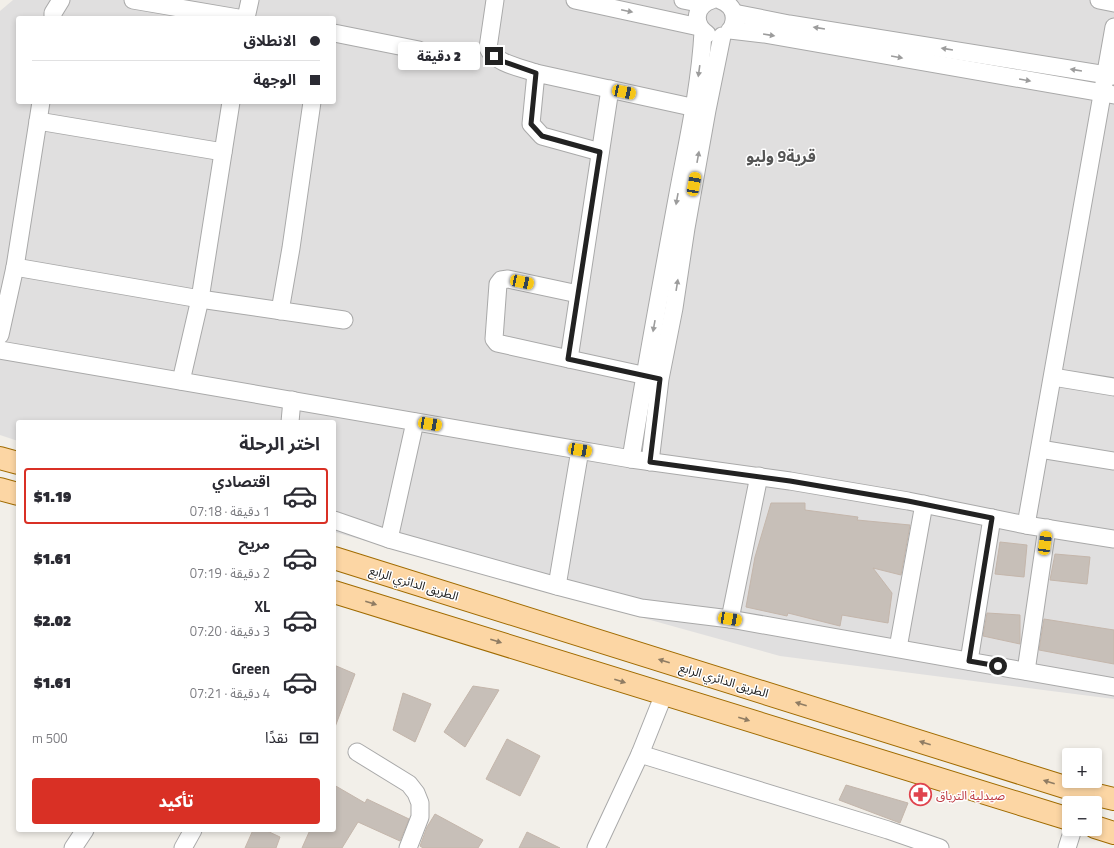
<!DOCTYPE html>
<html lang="ar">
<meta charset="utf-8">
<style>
:root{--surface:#fff;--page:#f7f7f7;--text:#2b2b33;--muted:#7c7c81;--line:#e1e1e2;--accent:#d93025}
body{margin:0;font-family:"Titillium Web","Noto Sans Arabic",sans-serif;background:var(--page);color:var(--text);direction:rtl;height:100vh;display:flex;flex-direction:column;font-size:15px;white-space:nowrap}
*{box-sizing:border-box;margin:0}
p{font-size:13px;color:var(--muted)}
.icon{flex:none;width:22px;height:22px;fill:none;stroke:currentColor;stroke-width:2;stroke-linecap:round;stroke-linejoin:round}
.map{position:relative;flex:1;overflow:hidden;direction:ltr}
.drawer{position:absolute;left:16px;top:420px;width:320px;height:412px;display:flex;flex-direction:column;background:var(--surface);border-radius:4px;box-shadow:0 2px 6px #0003;direction:rtl}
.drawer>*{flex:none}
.guide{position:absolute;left:16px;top:16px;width:320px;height:88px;border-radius:4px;box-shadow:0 2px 6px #0003;direction:rtl;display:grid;align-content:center;height:88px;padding:0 16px;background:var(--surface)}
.buttons{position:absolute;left:1062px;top:748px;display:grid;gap:8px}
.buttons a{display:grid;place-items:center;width:40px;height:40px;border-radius:4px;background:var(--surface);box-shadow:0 2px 6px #0003;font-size:20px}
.end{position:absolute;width:18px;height:18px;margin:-9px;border:5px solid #222;background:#fff;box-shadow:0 0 0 2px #fff}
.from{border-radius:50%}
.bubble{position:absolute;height:28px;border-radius:4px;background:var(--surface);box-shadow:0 2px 6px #0003;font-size:13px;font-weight:800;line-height:28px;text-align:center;direction:rtl}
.car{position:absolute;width:12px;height:24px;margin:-12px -6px;border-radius:5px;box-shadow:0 0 3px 1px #0007;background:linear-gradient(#f5c518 24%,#345 0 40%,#f5c518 0 76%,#345 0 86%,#f5c518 0)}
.guide b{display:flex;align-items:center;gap:14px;height:38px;font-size:15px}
.guide b+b{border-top:1px solid var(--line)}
.guide i{width:10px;height:10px;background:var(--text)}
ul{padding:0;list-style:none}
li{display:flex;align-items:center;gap:12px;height:56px;margin:0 8px 6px;padding:0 8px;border:2px solid transparent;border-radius:4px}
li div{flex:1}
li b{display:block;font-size:15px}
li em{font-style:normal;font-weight:800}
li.current{border-color:var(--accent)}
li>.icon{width:36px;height:36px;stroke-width:1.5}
h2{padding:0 16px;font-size:18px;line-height:48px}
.pay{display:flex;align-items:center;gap:10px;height:44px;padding:0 16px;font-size:15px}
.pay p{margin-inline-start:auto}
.button{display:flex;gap:8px;margin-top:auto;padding:8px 16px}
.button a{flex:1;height:46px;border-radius:4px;background:var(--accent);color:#fff;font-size:16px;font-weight:800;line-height:46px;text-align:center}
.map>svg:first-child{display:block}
</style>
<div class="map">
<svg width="1114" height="848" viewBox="0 0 1114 848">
<rect width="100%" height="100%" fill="#f2efe9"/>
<path fill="#e0dfdf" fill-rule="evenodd" d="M13,0H1114V699L780,656L334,532V422H18V441L0,435V11ZM18,18H334V102H18Z"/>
<g fill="#c7bfb8" stroke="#c4b6ab">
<path d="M771,503H805V510L858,517L857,520L910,525L901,575L873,568L892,593L888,623L842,615L840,626L788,613L787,616L746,607L755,557Z"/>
<path d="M1000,542L1027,545L1024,577L995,574Z"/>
<path d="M1055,554L1090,557L1087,584L1050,580Z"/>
<path d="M987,613L1020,615V644L983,636Z"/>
<path d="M1044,619L1114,630V664L1039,650Z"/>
<path d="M334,665L355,674L335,727H334Z"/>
<path d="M473,686L499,690L465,747L444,732Z"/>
<path d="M403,693L431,704L415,742L393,730Z"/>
<path d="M507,739L540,756L520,796L486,779Z"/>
<path d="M334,785L365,803L367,799L409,819L400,841L358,822L342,848H302L310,830H334Z"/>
<path d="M846,785L908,803L900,823L839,800Z"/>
<path d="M435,814L483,840L478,848H423L420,846L427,827Z"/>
<path d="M253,830H265L280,837L276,848H245Z"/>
<path d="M527,832L560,848H519Z"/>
</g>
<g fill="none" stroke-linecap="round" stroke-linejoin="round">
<defs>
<g id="minor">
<path d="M133,0L238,18"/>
<path d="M495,0L488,48C494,63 522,68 536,73"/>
<path d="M575,0L699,27"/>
<path d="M683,0L703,4"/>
<path d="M720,0C731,4 737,13 733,25"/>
<path d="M1099,0L1114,3"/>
<path d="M734,13L789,24L1114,76"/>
<path d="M53,18V13L61,0"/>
<path d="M246,18L250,0"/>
<path d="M730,30L764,34L1114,95"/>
<path d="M334,33L419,50"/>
<path d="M707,34C692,24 695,5 712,0"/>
<path d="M610,89L569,359L656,378"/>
<path d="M38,121L223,152"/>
<path d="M600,152L542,136L531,124L536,73L705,110"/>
<path d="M15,267L200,299L344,320"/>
<path d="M280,311L291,248L312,102"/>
<path d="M0,335L15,267L41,102"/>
<path d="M0,350L631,459L790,481L908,501L1026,525L1114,539"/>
<path d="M569,359L497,343L494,339L498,284L501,280L508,279L578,294"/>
<path d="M1053,377L1114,387"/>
<path d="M181,381L200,299L231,102"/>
<path d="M290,422L292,400"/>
<path d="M1040,449L1114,461"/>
<path d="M631,459C645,372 661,286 677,199C687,144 700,88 703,32"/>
<path d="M650,462L660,379L674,308L686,228L707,110L722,36"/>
<path d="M334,520L389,539L557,586L641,608L730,619L1114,687"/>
<path d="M1026,525L1114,27"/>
<path d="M389,539L415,422"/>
<path d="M557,586L580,450"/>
<path d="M730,619L759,476"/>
<path d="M898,648L924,504"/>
<path d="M969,661L992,518"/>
<path d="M1026,671L1047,528"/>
<path d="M357,752L409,784L416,793L420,803V817L408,848"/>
<path d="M640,754L888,830L940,848"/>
<path d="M73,848L85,830"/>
<path d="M183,848L193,830"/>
<path d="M596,848L640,754L664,694"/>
<path d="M1067,848L1073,829"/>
</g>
<g id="major">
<path d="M0,458L18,463"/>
<path d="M0,489L18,494"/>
<path d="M334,558L1068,788L1114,799"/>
<path d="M334,592L1069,819"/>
<path d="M1095,827L1114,833"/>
</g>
</defs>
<use href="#minor" stroke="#a9a9a9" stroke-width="19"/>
<use href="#major" stroke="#a06b00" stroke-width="24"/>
<use href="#minor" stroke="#fff" stroke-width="17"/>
<use href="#major" stroke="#fcd6a4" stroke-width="22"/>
</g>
<defs><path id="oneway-solid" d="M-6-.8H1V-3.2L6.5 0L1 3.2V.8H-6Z"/></defs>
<g fill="#9c9c9c">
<use href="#oneway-solid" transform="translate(627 11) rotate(12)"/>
<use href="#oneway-solid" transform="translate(819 28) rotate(-171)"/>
<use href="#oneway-solid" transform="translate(769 35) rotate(9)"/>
<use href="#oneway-solid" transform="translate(947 49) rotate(-171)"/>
<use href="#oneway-solid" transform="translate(897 57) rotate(10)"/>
<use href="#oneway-solid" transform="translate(1076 70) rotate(-171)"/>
<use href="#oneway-solid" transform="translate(699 71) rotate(98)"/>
<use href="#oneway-solid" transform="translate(1025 80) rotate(10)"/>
<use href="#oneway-solid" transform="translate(698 157) rotate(-80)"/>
<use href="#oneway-solid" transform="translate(677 199) rotate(100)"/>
<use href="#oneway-solid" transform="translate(677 285) rotate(-81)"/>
<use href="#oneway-solid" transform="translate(654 326) rotate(100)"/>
</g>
<g fill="#8f7c63">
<use href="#oneway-solid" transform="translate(371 603) rotate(17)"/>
<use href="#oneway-solid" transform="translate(496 641) rotate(18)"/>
<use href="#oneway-solid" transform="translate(664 661) rotate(-163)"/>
<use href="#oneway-solid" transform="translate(620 681) rotate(18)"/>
<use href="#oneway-solid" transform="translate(801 704) rotate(-162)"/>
<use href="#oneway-solid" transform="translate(744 719) rotate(17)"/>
<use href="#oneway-solid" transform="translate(925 743) rotate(-162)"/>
<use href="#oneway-solid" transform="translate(1049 782) rotate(-162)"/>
</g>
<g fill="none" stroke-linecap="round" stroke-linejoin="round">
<path stroke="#222" stroke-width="5" d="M494,56L499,60L536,73L531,124L542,136L600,152L568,359L660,379L650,462L790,481L908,501L992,518L969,661L998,666"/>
</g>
<defs>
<symbol id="pharmacy-ring" viewBox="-11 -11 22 22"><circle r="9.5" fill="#fff" stroke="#e0444e" stroke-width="1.5"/><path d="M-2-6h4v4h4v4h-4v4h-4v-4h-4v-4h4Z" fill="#e0444e"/></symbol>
</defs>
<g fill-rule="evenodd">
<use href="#pharmacy-ring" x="908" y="782" width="25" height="25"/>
</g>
<g text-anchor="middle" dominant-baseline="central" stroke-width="3" stroke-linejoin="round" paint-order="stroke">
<g font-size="12" fill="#222" stroke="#fff">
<text transform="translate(414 583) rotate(17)">الطريق الدائري الرابع</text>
<text transform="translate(724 680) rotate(17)">الطريق الدائري الرابع</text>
</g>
<g font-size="12" fill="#be3a42" stroke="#fff" text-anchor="start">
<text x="936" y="795">صيدلية الترياق</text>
</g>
<g font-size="16" font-weight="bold" fill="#555" stroke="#fff">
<text x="781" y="156">قرية9 وليو</text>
</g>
</g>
</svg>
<div class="buttons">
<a>+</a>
<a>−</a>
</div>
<i class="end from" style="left:998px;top:666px"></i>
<i class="end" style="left:494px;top:56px"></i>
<div class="bubble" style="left:398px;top:42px;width:82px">2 دقيقة</div>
<i class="car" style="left:624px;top:92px;rotate:102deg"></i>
<i class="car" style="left:694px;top:184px;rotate:10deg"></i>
<i class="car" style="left:522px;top:282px;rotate:102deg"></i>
<i class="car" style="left:430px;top:424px;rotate:100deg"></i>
<i class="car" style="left:580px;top:450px;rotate:100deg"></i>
<i class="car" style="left:1045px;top:543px;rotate:8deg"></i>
<i class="car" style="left:730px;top:619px;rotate:100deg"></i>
<div class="guide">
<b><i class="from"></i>الانطلاق</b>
<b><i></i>الوجهة</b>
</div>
<section class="drawer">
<h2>اختر الرحلة</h2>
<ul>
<li class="current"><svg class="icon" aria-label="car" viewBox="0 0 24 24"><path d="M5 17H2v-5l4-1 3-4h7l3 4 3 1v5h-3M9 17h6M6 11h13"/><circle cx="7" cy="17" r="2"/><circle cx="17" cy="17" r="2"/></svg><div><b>اقتصادي</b><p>1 دقيقة · 07:18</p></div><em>$1.19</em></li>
<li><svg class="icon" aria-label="car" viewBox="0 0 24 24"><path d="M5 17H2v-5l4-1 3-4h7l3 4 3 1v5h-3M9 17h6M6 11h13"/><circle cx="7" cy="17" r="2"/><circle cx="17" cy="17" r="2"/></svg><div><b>مريح</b><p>2 دقيقة · 07:19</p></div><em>$1.61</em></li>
<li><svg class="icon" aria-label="car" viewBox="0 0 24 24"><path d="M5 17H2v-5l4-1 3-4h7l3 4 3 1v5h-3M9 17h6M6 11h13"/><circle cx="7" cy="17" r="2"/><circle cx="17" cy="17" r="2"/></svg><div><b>XL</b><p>3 دقيقة · 07:20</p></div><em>$2.02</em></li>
<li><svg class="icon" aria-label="car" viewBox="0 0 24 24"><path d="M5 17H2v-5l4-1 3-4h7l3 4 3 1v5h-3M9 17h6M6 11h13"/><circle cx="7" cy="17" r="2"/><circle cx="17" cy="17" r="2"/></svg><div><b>Green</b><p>4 دقيقة · 07:21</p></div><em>$1.61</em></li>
</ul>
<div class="pay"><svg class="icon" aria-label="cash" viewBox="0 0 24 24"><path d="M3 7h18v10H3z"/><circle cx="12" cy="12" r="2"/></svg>نقدًا<p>500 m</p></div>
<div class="button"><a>تأكيد</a></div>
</section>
</div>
